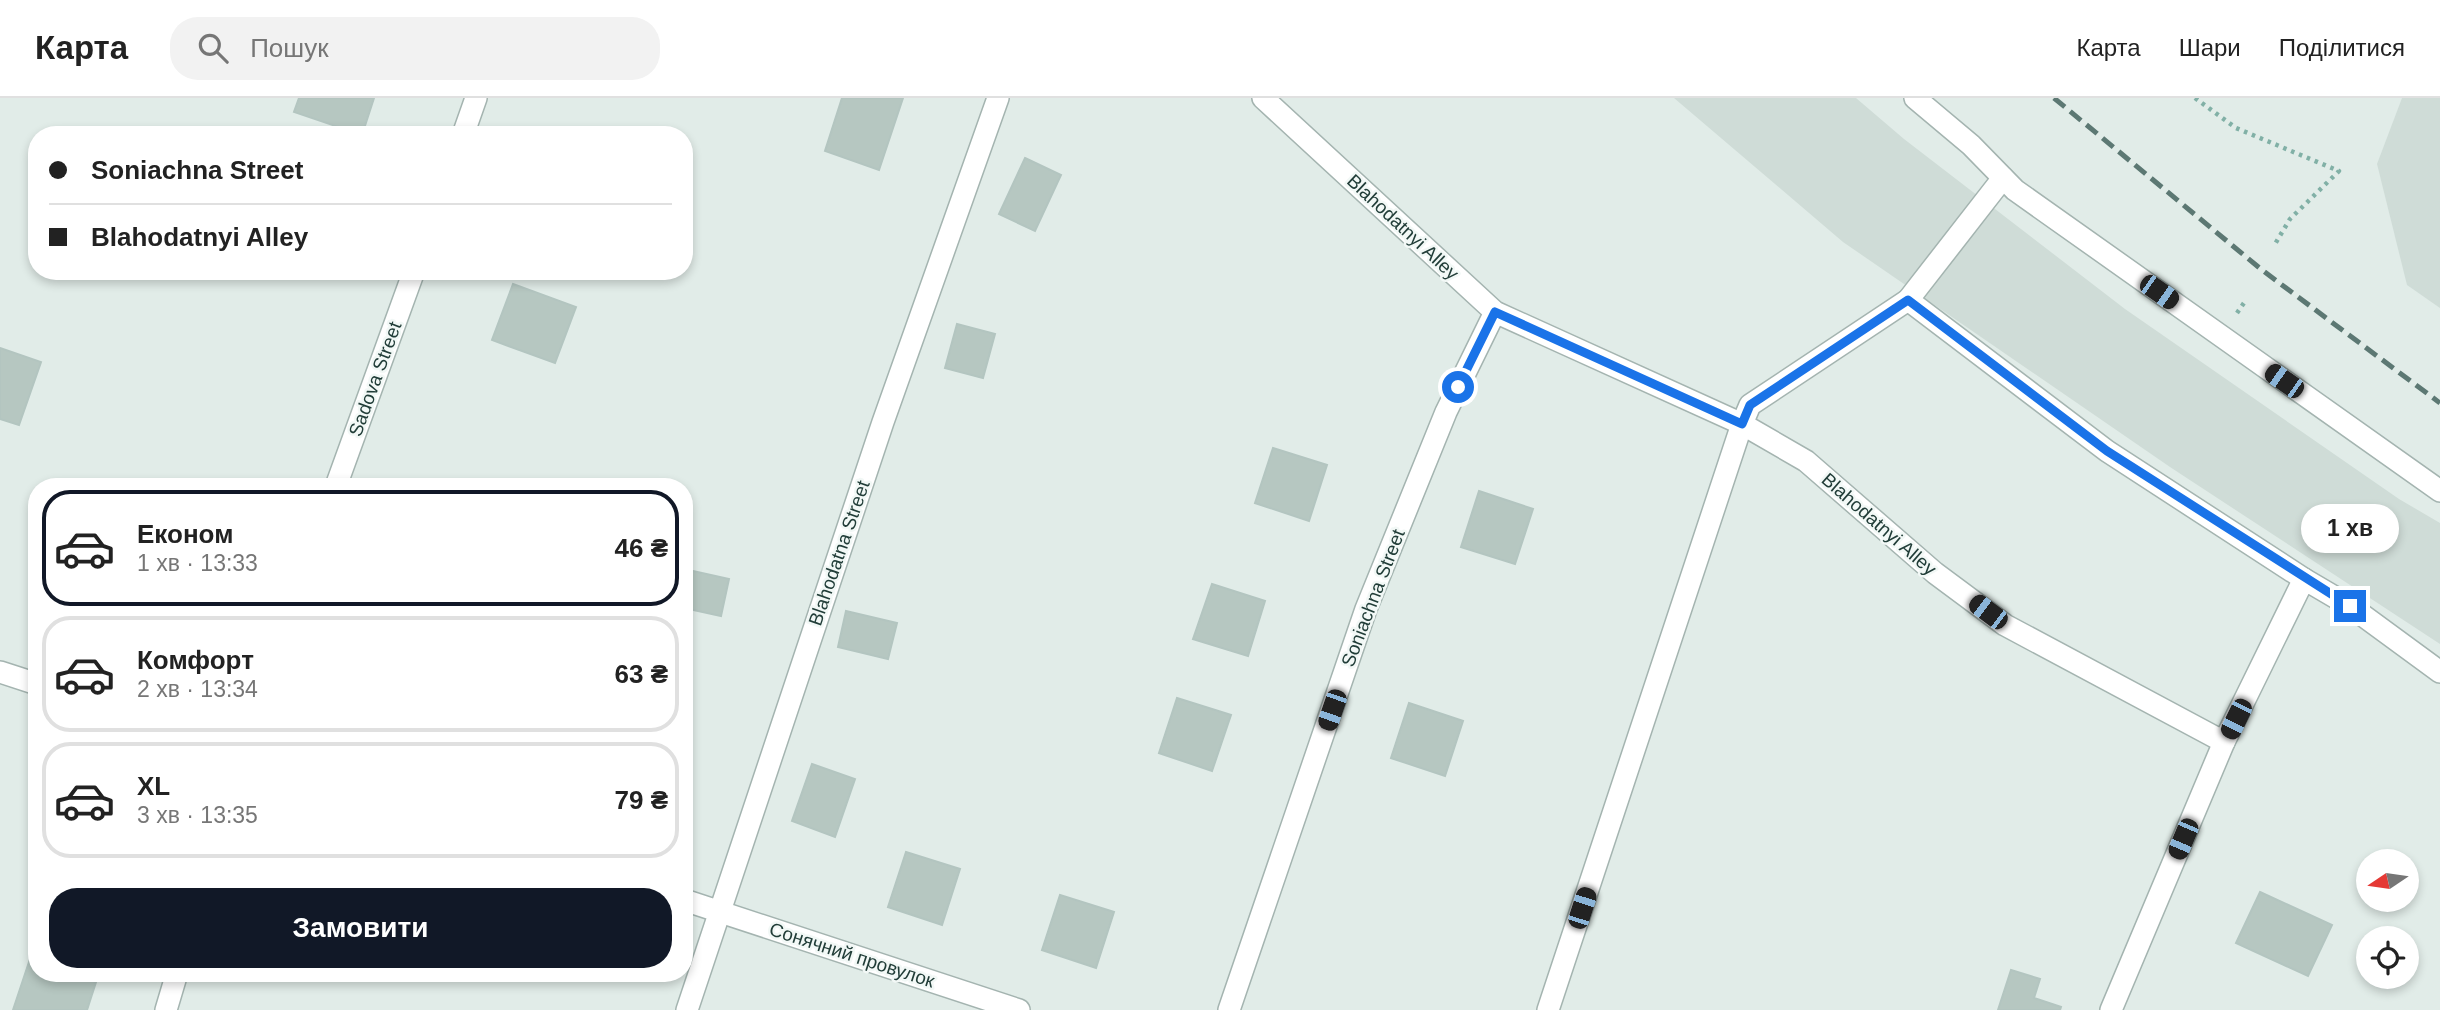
<!DOCTYPE html>
<html lang="uk">
<meta charset="utf-8">
<style>
:root{--surface:#fff;--page:#f2f2f2;--text:#222;--muted:#767676;--line:#e0e0e0;--accent:#111827}
body{margin:0;font-family:Helvetica,sans-serif;background:var(--page);color:var(--text);height:100vh;display:flex;flex-direction:column;font-size:26px;white-space:nowrap}
*{box-sizing:border-box;margin:0}
p{font-size:23px;color:var(--muted)}
.icon{flex:none;width:38px;height:38px;fill:none;stroke:currentColor;stroke-width:2;stroke-linecap:round;stroke-linejoin:round}
.map{position:relative;flex:1;overflow:hidden}
.side{position:absolute;left:28px;top:380px;width:665px;height:504px;display:flex;flex-direction:column;background:var(--surface);border-radius:28px;box-shadow:0 4px 10px #0003}
.side>*{flex:none}
.guide{position:absolute;left:28px;top:28px;width:665px;height:154px;border-radius:28px;box-shadow:0 4px 10px #0003;display:grid;align-content:center;height:154px;padding:0 21px;background:var(--surface)}
.needle{width:46px;rotate:257deg}
.tools{position:absolute;left:2356px;top:751px;display:grid;gap:14px}
.tools a{display:grid;place-items:center;width:63px;height:63px;border-radius:50%;background:var(--surface);box-shadow:0 4px 10px #0003;font-size:35px}
.end{position:absolute;width:32px;height:32px;margin:-16px;border:9px solid #1a73e8;background:#fff;box-shadow:0 0 0 4px #fff}
.from{border-radius:50%}
.bubble{position:absolute;height:49px;border-radius:24px;background:var(--surface);box-shadow:0 4px 10px #0003;font-size:23px;font-weight:800;line-height:49px;text-align:center}
.car{position:absolute;width:21px;height:42px;margin:-21px -10px;border-radius:9px;box-shadow:0 0 5px 2px #0007;background:linear-gradient(#222 24%,#8ab4d8 0 40%,#222 0 76%,#8ab4d8 0 86%,#222 0)}
.guide b{display:flex;align-items:center;gap:24px;height:66px;font-size:26px}
.guide b+b{border-top:2px solid var(--line)}
.guide i{width:18px;height:18px;background:var(--text)}
ul{padding:12px 0 0;list-style:none}
li{display:flex;align-items:center;gap:21px;height:116px;margin:0 14px 10px;padding:0 7px;border:4px solid var(--line);border-radius:28px}
li div{flex:1}
li b{display:block;font-size:26px}
li em{font-style:normal;font-weight:800}
li.current{border-color:var(--accent)}
li>.icon{width:63px;height:63px;stroke-width:1.5}
.action{display:flex;gap:14px;margin-top:auto;padding:14px 21px}
.action a{flex:1;height:80px;border-radius:28px;background:var(--accent);color:#fff;font-size:28px;font-weight:800;line-height:80px;text-align:center}
header{display:flex;align-items:center;gap:42px;box-sizing:border-box;height:98px;padding:0 35px;background:var(--surface);border-bottom:2px solid var(--line)}
header strong{font-size:33px}
nav{display:flex;gap:38px;margin-inline-start:auto;font-size:24px}
.search{width:490px;height:63px;background:var(--page);display:flex;align-items:center;gap:18px;box-sizing:border-box;padding:0 24px;border-radius:28px;color:var(--muted);font-size:26px}
.map>svg:first-child{display:block}
</style>
<header>
<strong>Карта</strong>
<div class="search"><svg class="icon" aria-label="search" viewBox="0 0 24 24"><circle cx="10" cy="10" r="6"/><path d="M15 15l6 6"/></svg>Пошук</div>
<nav><a>Карта</a><a>Шари</a><a>Поділитися</a></nav>
</header>
<div class="map">
<svg width="2440" height="912" viewBox="0 0 2440 912">
<rect width="100%" height="100%" fill="#e1ece8"/>
<g fill="#cfdcd7">
<path d="M1674,0H1856L1904,41L2125,211L2399,401L2440,425V546L2170,369L1843,144Z"/>
<path d="M2402,0H2440V210L2407,187L2377,66Z"/>
</g>
<g fill="#b6c7c1" stroke="#b3c5c0" stroke-width="2">
<path d="M299,0H374L362,37L294,14Z"/>
<path d="M842,0H903L879,72L825,53Z"/>
<path d="M1025,60L1061,77L1035,133L999,116Z"/>
<path d="M513,186L576,209L555,265L492,242Z"/>
<path d="M957,226L995,236L983,280L945,270Z"/>
<path d="M0,250L41,264L19,327L0,321Z"/>
<path d="M1273,350L1327,367L1309,423L1255,405Z"/>
<path d="M1479,393L1533,411L1515,466L1461,449Z"/>
<path d="M684,471L729,481L721,518L684,510Z"/>
<path d="M1212,486L1265,503L1248,558L1193,541Z"/>
<path d="M846,513L897,525L888,561L838,549Z"/>
<path d="M1177,600L1231,617L1212,673L1159,655Z"/>
<path d="M1409,605L1463,623L1445,678L1391,660Z"/>
<path d="M812,666L855,681L835,739L792,723Z"/>
<path d="M906,754L960,771L942,827L888,809Z"/>
<path d="M2260,794L2332,827L2308,878L2236,845Z"/>
<path d="M1060,797L1114,814L1096,870L1042,852Z"/>
<path d="M30,861L37,863V875H71L96,884L87,912H13Z"/>
<path d="M2011,872L2040,881L2034,900L2061,909L2060,912H1998Z"/>
</g>
<g fill="none" stroke-linecap="round" stroke-linejoin="round">
<defs>
<g id="service">
<path d="M1915,0L1971,47L2015,92L2440,393"/>
<path d="M1908,202L2003,80"/>
<path d="M1548,912L1742,326"/>
</g>
<g id="minor">
<path d="M1263,0L1495,214L1742,326L1806,363L1935,475L2005,527L2224,644L2304,481L2350,508L2440,574"/>
<path d="M463,37L476,0"/>
<path d="M1742,326L1750,307L1908,202L2107,353L2304,481"/>
<path d="M336,388L414,173"/>
<path d="M0,574L37,586"/>
<path d="M684,802L1019,912"/>
<path d="M166,912L177,875"/>
<path d="M687,912L883,324L998,0"/>
<path d="M1229,912L1366,511L1446,314L1495,214"/>
<path d="M2111,912L2224,644"/>
</g>
</defs>
<use href="#service" stroke="#a4b4b0" stroke-width="24"/>
<use href="#minor" stroke="#a4b4b0" stroke-width="24"/>
<g stroke="#81b0a6" stroke-width="4.5" stroke-dasharray="3.5 5" stroke-linecap="butt">
<path d="M2195,0L2236,30L2339,73L2290,121L2275,146"/>
<path d="M2237,215L2246,202"/>
</g>
<use href="#service" stroke="#fff" stroke-width="21"/>
<use href="#minor" stroke="#fff" stroke-width="21"/>
<path stroke="#5c7873" stroke-width="5" stroke-dasharray="14 7" stroke-linecap="butt" d="M2054,0L2262,172L2440,305"/>
</g>
<g fill="none" stroke-linecap="round" stroke-linejoin="round">
<path stroke="#1a73e8" stroke-width="9" d="M1458,289L1495,214L1742,326L1750,307L1908,202L2107,353L2350,508"/>
</g>
<g text-anchor="middle" dominant-baseline="central" stroke-width="5" stroke-linejoin="round" paint-order="stroke">
<g font-size="19" fill="#213d38" stroke="#f2f8f6">
<text transform="translate(1403 129) rotate(43)">Blahodatnyi Alley</text>
<text transform="translate(375 281) rotate(-70)">Sadova Street</text>
<text transform="translate(1879 426) rotate(41)">Blahodatnyi Alley</text>
<text transform="translate(839 455) rotate(-71)">Blahodatna Street</text>
<text transform="translate(1373 500) rotate(-69)">Soniachna Street</text>
<text transform="translate(852 857) rotate(18)">Сонячний провулок</text>
</g>
</g>
</svg>
<div class="tools">
<a><svg class="needle" viewBox="-14 -14 28 28"><path d="M0-13l5 13h-10z" fill="#e53935"/><path d="M0 13l5-13h-10z" fill="#767676"/></svg></a>
<a><svg class="icon" aria-label="locate" viewBox="0 0 24 24"><circle cx="12" cy="12" r="6"/><path d="M12 2v4M12 18v4M2 12h4M18 12h4"/></svg></a>
</div>
<i class="end from" style="left:1458px;top:289px"></i>
<i class="end" style="left:2350px;top:508px"></i>
<div class="bubble" style="left:2301px;top:406px;width:98px">1 хв</div>
<i class="car" style="left:2159px;top:194px;rotate:125deg"></i>
<i class="car" style="left:2284px;top:283px;rotate:305deg"></i>
<i class="car" style="left:1988px;top:514px;rotate:307deg"></i>
<i class="car" style="left:1332px;top:612px;rotate:199deg"></i>
<i class="car" style="left:2236px;top:621px;rotate:206deg"></i>
<i class="car" style="left:2183px;top:741px;rotate:203deg"></i>
<i class="car" style="left:1582px;top:810px;rotate:18deg"></i>
<div class="guide">
<b><i class="from"></i>Soniachna Street</b>
<b><i></i>Blahodatnyi Alley</b>
</div>
<section class="side">
<ul>
<li class="current"><svg class="icon" aria-label="car" viewBox="0 0 24 24"><path d="M5 17H2v-5l4-1 3-4h7l3 4 3 1v5h-3M9 17h6M6 11h13"/><circle cx="7" cy="17" r="2"/><circle cx="17" cy="17" r="2"/></svg><div><b>Економ</b><p>1 хв · 13:33</p></div><em>46 ₴</em></li>
<li><svg class="icon" aria-label="car" viewBox="0 0 24 24"><path d="M5 17H2v-5l4-1 3-4h7l3 4 3 1v5h-3M9 17h6M6 11h13"/><circle cx="7" cy="17" r="2"/><circle cx="17" cy="17" r="2"/></svg><div><b>Комфорт</b><p>2 хв · 13:34</p></div><em>63 ₴</em></li>
<li><svg class="icon" aria-label="car" viewBox="0 0 24 24"><path d="M5 17H2v-5l4-1 3-4h7l3 4 3 1v5h-3M9 17h6M6 11h13"/><circle cx="7" cy="17" r="2"/><circle cx="17" cy="17" r="2"/></svg><div><b>XL</b><p>3 хв · 13:35</p></div><em>79 ₴</em></li>
</ul>
<div class="action"><a>Замовити</a></div>
</section>
</div>
